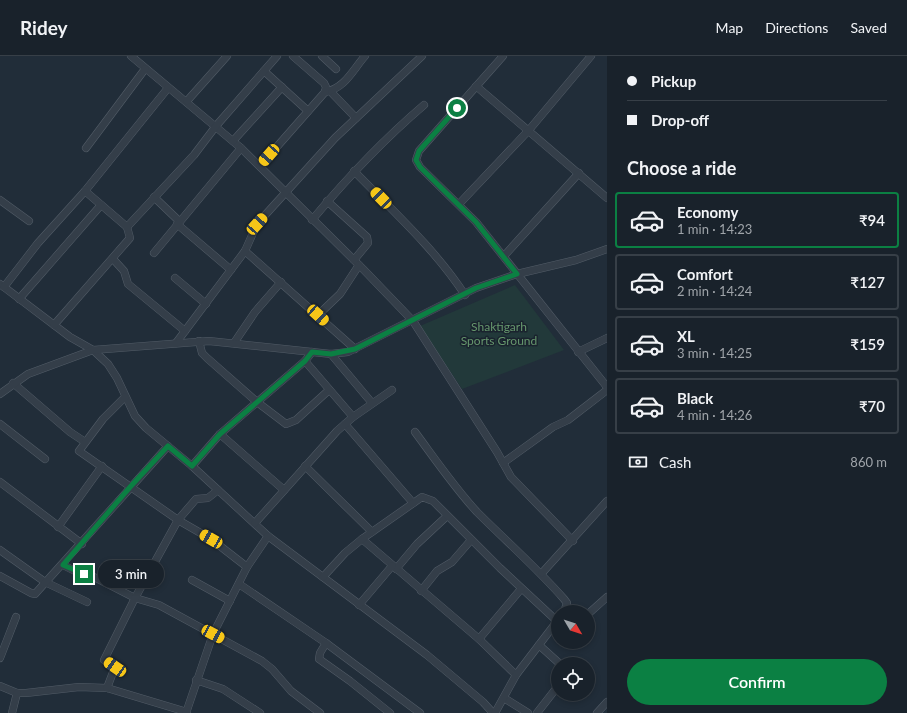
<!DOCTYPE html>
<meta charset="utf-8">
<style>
:root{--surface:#19222b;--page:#222a33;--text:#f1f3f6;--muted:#9fa4a9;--line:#373f47;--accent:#0b8043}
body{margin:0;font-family:Lato,sans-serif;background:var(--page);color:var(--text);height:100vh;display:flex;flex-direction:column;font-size:15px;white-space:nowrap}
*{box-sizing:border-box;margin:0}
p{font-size:13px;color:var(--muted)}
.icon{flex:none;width:22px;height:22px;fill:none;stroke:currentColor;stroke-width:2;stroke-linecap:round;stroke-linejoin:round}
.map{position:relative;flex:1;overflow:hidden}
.sheet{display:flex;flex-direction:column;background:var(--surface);width:300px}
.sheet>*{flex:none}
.guide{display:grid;align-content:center;height:88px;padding:0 20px;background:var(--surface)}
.needle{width:26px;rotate:129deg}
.buttons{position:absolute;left:551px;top:549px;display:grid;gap:8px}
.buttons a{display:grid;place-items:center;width:44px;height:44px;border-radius:50%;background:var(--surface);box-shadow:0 2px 6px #0003,0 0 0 1px var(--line);font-size:20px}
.end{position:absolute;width:18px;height:18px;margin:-9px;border:5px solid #0b8043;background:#fff;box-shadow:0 0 0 2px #fff}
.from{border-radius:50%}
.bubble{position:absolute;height:28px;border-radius:14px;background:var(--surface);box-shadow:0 2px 6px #0003,0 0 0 1px var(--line);font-size:13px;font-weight:600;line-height:28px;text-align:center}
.car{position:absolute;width:12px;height:24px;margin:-12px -6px;border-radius:5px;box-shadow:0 0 3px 1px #0007;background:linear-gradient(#f5c518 24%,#345 0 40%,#f5c518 0 76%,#345 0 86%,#f5c518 0)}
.guide b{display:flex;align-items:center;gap:14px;height:38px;font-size:15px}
.guide b+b{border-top:1px solid var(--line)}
.guide i{width:10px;height:10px;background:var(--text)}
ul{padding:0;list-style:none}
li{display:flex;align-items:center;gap:12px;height:56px;margin:0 8px 6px;padding:0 12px;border:2px solid var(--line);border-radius:4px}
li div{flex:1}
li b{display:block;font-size:15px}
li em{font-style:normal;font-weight:600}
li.current{border-color:var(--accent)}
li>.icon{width:36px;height:36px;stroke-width:1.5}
h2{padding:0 20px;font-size:18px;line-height:48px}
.pay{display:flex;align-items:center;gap:10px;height:44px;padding:0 20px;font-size:15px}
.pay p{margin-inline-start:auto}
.action{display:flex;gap:8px;margin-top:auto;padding:8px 20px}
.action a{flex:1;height:46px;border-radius:24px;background:var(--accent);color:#fff;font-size:16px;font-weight:600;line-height:46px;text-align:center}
header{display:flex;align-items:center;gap:24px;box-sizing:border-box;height:56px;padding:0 20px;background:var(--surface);border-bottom:1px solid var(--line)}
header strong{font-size:19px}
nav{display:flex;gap:22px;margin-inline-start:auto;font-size:14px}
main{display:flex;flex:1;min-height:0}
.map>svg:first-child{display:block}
</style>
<header>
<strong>Ridey</strong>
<nav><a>Map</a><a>Directions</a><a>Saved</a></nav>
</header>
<main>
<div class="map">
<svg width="607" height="657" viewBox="0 0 607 657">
<rect width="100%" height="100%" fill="#212d39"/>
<path fill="#22393a" d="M515,229L564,294L462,333L420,270Z"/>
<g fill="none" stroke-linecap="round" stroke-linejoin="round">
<defs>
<g id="minor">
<path d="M131,0L241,92L363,213L413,265L497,396L511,421L573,485"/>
<path d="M322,0L336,13"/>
<path d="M503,0L419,95L416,104L420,111L476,166L607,331"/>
<path d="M264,15L308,55"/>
<path d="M476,30L607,142"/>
<path d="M330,35L356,62"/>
<path d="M325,36C345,32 352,15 365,0"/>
<path d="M187,45L227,0"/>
<path d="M233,85L282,31"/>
<path d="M86,92L145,13"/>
<path d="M260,110L325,36L326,31L324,27L293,0"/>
<path d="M354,115C392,154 435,193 465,239"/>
<path d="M154,141L179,165"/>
<path d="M0,144L29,165"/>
<path d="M327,145L367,181L368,187L354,204"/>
<path d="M459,148L529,74L591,0"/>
<path d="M312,164C347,122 383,84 424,49"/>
<path d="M177,168L231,214"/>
<path d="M127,171L194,99L216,70L277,0"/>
<path d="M245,195L355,293"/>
<path d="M154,197L241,92"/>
<path d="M504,200L579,117"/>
<path d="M113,203L124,215L128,228L185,275"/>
<path d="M175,222L206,248"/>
<path d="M0,228L70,281L93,294L108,308L117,322L135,360L146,372L192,410L268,480L427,599L483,646L493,657"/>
<path d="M4,231L38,187L85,135L168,32"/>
<path d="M19,243L101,149"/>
<path d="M318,259L340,238L359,209"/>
<path d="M54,269L130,182L127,171L85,135"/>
<path d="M199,285L202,297L207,302L257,346L286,368L296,364L329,334"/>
<path d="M176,287L245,195L257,168L335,82L422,0"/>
<path d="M234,287L255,256L281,226"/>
<path d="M578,296L607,282"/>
<path d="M331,298L372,347"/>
<path d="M305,305L353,361"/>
<path d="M13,327L70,376L85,386"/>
<path d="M0,338L28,318L93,294L209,285L331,298L348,296L476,232L517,218L576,204L607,193"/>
<path d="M125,341L103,363L79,395L178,464L211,483L247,511"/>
<path d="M0,368L45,403"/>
<path d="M345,368L413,447"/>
<path d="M415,376C435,403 454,431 477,456C506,485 537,512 564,543L567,547L564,556"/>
<path d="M220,378L284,434"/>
<path d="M503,407L553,371L568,364L607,334"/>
<path d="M192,410L220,378L305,305L312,296"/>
<path d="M305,410L372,476"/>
<path d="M0,426L82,488"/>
<path d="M255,467L337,375L353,361L392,334"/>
<path d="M58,471L102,410"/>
<path d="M362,483L479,583L516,619"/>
<path d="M0,494L45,526L87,546"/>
<path d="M63,509L77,516L92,520L135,542L159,549L262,605L272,613L291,635L320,657"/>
<path d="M396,513L417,488L447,460"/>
<path d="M542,517L607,445"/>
<path d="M0,520L31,537L35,538L168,390"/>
<path d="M323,521L345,497L362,483L422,441L433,445L500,512L558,566"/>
<path d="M192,524L230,545"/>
<path d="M239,528L326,587L420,657"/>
<path d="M421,535L437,515L452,506L471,484"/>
<path d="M359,549L392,510"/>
<path d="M588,558L607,541"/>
<path d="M479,583L521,533"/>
<path d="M326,587L320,597L319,603L350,625L390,657"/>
<path d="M539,589L560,608"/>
<path d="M0,602L16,561"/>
<path d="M196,624L223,633L260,657"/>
<path d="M0,630L17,637H26L79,631L107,632L187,656"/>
<path d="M107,632L115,611L104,604L135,542L178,464L196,443L208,442L218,434"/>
<path d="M504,642L528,657"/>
<path d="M12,657L17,637"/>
<path d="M186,657L213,578L247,511L268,480"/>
<path d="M495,657L516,619L558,564"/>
<path d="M537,657L558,630"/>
<path d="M597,657L607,646"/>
</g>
</defs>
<use href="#minor" stroke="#525c67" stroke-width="8"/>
<use href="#minor" stroke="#343e49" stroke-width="7"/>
</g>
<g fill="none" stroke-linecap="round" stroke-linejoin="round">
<path stroke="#0b8043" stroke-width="5" d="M84,518L63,509L131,430L168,390L192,410L220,378L305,305L312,296L331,298L355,293L476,232L517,218L476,166L420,111L416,104L419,95L457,52"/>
</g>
<g text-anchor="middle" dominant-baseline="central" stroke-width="3" stroke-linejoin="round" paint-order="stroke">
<g font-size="12" fill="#66976d" stroke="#1a232e">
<text x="499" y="270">Shaktigarh<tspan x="499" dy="14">Sports Ground</tspan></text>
</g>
</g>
</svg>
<div class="buttons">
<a><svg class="needle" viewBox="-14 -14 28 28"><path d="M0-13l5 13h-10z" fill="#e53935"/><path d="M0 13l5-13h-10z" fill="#9fa4a9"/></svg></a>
<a><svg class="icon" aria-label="locate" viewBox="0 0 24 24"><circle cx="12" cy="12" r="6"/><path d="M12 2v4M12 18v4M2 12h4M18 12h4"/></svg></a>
</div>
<i class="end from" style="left:457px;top:52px"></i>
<i class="end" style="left:84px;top:518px"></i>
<div class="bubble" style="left:98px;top:504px;width:66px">3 min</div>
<i class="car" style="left:269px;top:99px;rotate:221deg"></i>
<i class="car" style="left:381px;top:142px;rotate:316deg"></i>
<i class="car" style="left:257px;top:168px;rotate:42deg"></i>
<i class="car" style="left:318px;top:259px;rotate:132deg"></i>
<i class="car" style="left:211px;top:483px;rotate:300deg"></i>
<i class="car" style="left:213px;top:578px;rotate:118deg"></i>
<i class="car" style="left:115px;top:611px;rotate:304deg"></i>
</div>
<section class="sheet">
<div class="guide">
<b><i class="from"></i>Pickup</b>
<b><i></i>Drop-off</b>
</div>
<h2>Choose a ride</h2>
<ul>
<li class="current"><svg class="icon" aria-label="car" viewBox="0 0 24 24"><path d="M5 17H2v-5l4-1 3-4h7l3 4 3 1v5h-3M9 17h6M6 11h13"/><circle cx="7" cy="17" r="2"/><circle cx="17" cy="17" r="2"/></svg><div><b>Economy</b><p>1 min · 14:23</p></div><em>₹94</em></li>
<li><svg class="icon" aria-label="car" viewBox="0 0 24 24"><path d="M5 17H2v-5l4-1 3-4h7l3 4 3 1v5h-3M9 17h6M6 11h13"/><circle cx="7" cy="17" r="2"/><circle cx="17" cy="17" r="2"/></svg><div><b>Comfort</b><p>2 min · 14:24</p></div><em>₹127</em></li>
<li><svg class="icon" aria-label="car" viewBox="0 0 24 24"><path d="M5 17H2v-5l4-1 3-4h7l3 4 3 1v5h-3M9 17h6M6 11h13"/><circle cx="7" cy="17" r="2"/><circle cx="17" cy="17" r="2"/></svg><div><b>XL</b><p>3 min · 14:25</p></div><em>₹159</em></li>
<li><svg class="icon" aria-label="car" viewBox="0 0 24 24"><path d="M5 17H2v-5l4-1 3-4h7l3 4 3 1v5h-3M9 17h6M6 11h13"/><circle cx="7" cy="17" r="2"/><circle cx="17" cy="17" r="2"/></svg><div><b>Black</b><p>4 min · 14:26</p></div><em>₹70</em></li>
</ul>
<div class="pay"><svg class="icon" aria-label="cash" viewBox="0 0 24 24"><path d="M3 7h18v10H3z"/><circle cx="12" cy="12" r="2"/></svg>Cash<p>860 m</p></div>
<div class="action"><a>Confirm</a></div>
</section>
</main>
